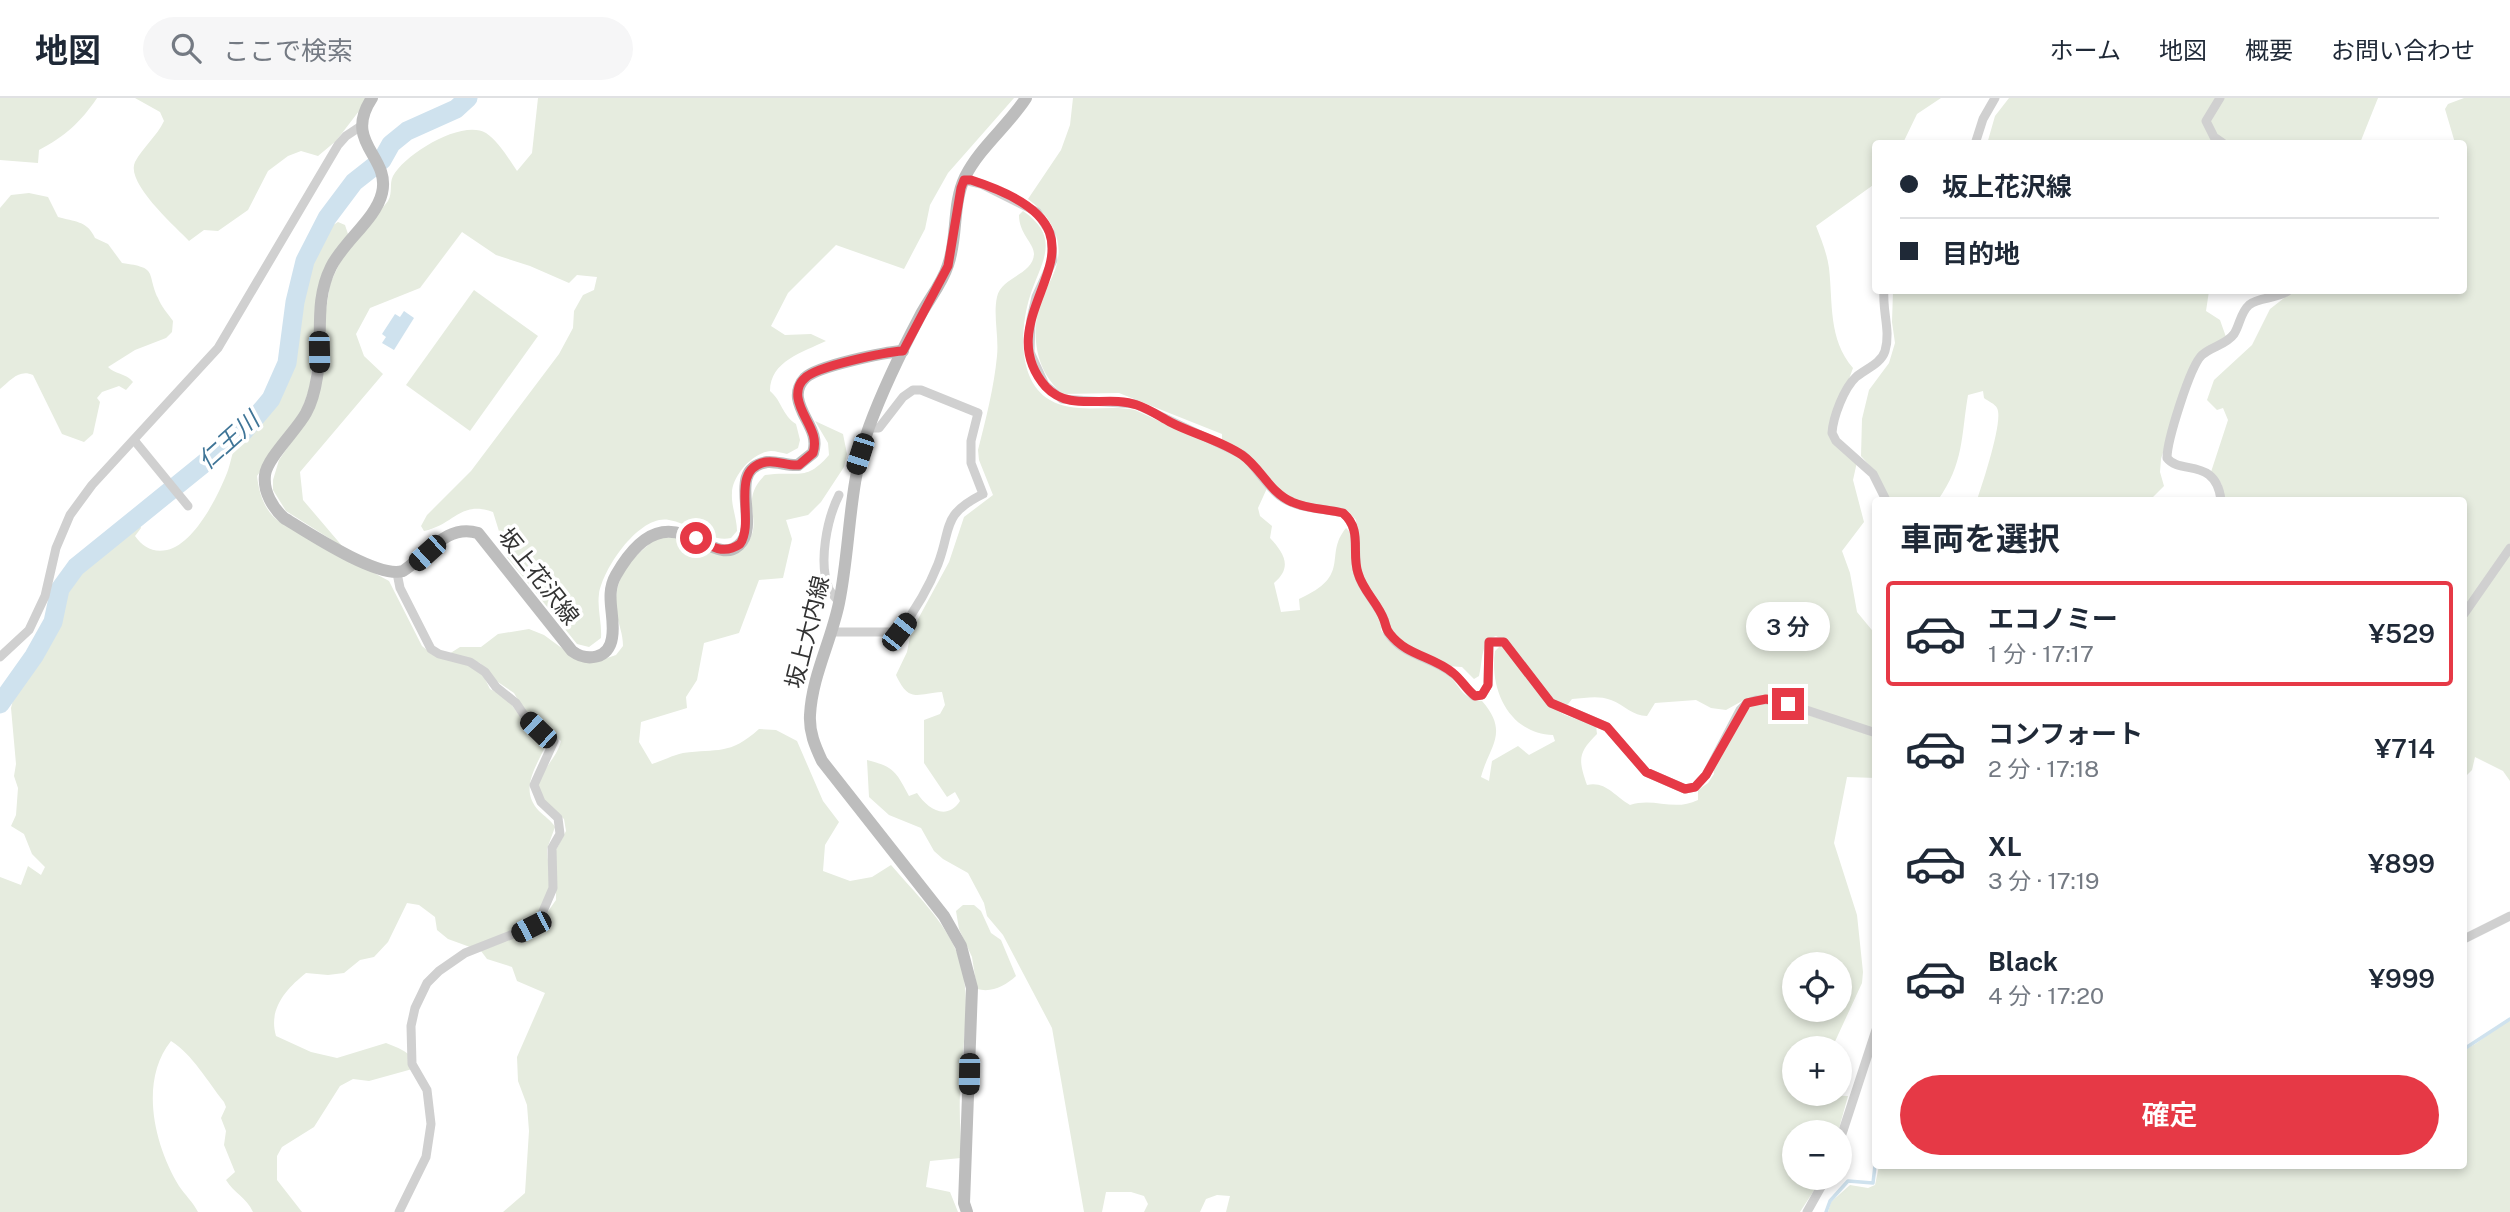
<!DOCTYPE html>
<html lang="ja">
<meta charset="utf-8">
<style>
:root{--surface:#fff;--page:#f6f6f7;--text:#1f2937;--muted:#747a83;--line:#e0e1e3;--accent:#e63946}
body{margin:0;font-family:"Public Sans","Noto Sans JP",sans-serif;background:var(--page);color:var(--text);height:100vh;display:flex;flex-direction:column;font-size:26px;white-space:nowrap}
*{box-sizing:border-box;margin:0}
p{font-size:23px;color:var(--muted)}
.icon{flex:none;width:38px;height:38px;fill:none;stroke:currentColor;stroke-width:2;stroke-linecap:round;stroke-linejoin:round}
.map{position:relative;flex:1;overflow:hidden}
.drawer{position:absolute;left:1872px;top:399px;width:595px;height:672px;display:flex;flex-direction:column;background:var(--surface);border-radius:7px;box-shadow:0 4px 10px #0003}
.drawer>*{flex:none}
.hud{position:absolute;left:1872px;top:42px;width:595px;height:154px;border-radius:7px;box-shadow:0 4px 10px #0003;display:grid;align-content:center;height:154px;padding:0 28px;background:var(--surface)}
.tools{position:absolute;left:1782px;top:854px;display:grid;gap:14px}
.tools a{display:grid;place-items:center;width:70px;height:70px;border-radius:50%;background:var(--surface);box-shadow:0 4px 10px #0003;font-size:35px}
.end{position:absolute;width:32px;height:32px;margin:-16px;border:9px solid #e63946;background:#fff;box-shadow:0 0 0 4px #fff}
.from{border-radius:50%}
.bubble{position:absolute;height:49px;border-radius:24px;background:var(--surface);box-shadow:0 4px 10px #0003;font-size:23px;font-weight:600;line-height:49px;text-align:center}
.car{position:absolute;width:21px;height:42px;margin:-21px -10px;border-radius:9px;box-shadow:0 0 5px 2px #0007;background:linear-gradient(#222 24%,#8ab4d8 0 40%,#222 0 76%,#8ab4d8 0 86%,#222 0)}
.hud b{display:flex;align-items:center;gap:24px;height:66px;font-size:26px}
.hud b+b{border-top:2px solid var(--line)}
.hud i{width:18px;height:18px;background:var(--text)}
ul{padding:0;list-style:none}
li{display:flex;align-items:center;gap:21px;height:105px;margin:0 14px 10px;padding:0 14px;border:4px solid transparent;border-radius:7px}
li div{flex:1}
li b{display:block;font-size:26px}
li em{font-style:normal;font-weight:600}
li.selected{border-color:var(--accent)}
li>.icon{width:63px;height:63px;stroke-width:1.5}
h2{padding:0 28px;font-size:32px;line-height:84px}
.action{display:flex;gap:14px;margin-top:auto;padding:14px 28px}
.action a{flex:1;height:80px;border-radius:42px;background:var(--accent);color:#fff;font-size:28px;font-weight:600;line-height:80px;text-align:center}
header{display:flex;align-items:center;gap:42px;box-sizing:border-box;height:98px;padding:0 35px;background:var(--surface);border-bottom:2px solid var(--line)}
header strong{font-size:33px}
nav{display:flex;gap:38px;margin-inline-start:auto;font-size:24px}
.search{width:490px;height:63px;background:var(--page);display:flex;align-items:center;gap:18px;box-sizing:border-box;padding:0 24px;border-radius:38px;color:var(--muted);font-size:26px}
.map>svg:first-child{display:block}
</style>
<header>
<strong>地図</strong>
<div class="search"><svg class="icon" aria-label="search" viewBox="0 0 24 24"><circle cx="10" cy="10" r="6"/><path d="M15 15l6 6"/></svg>ここで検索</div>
<nav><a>ホーム</a><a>地図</a><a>概要</a><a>お問い合わせ</a></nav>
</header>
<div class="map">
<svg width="2510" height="1114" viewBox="0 0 2510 1114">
<rect width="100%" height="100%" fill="#fff"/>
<g fill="#e6ecdf" fill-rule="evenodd">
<path d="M0,0H97C81,24 64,39 39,52L38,65L0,62Z"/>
<path d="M135,0H369L336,43L318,58L301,53L288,58L268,73L248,112L218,133L204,132L189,143C176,129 125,85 135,64C143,49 157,38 164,23L160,14Z"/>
<path d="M538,0H1014L948,75L930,107L925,131L904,171L836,147L788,195L771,228L785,237L811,236L826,243C803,254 770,263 770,293C782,303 782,317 796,326L800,342L798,350L787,356C782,355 776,353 771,353C753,354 732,378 732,395C731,408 737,420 737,433L731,440C711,445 689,425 669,422C640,416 603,470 599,496C597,510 602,525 601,540L589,549L577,546L507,459L493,414C460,402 454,427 424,433L421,428L427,417L471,373L559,256L573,230L574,213L583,197L594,192L597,179L577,177L569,185L530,168L496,157L462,134L420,190L370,210L356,236L364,258L383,276L300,374L303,402L343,449L286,413L273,392V382L279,362L310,317L330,186L341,162L388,103C393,94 389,86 393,78C405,56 462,21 486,35C498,43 509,61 517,73L532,55Z"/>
<path d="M1073,0H1941L1917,16L1903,45L1876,46V85L1816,128C1821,141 1827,155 1829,170C1833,205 1828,241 1853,270L1829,336L1857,364L1853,382L1864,424L1842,453L1850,475L1857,514L1876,537V632L1789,602H1744L1726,612L1711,610L1696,602L1655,605L1647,618C1633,618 1624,607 1611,602C1598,597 1586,600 1572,601L1565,610C1534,594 1527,552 1496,538C1480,543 1483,564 1479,578L1474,581L1462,569L1447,568L1410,552L1395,537L1363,482L1360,472L1356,422L1349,414L1299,403L1286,397L1273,386L1257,365L1222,342V336L1119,295L1063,296C1035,274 1030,235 1041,201C1044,193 1050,185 1053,177C1067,146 1053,120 1028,101L1061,52L1070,27Z"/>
<path d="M2009,0H2216L2204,19L2218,45L1987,46L1995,18Z"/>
<path d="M2222,0H2378L2360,45H2230L2218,39L2209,26Z"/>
<path d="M2464,0H2510V445L2464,510V402H2225L2221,385L2211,374L2228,322L2223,310L2217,312L2207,302L2214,282L2252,247L2270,211L2293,193L2464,192V46L2455,45L2445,11L2448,6Z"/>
<path d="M29,95L48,99L58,119C74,124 87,122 95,140L108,146L122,165C159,170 146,174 158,200C161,208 168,216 173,223L172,234L166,240L135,252L108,269C114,276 126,275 133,284L126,292L119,288L102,294L97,300L100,304L93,336L84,344L62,336L33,277C19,271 11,282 0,291V297V110L11,97Z"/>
<path d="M1023,113C1063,140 1040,166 1030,198C1020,230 1017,283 1050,302C1075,317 1108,306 1135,312L1240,360L1268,388L1258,410L1260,418L1272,428L1270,440C1284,455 1293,469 1274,485L1281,514L1300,512L1299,501C1353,477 1323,458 1346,430L1352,436L1351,454L1383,526L1381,532L1388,542C1408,553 1431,563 1448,577C1461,588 1461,601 1482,603C1510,635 1489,648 1481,679L1489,683L1492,663L1518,648L1529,657L1555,643L1553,637C1510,636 1489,592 1495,553L1501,547L1549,608L1565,617L1596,628L1597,636C1578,655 1578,661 1587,687C1606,683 1614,698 1630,707C1654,699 1674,714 1698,702V692L1708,685L1714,676L1713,669C1721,655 1738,614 1752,608C1758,604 1767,606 1774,606L1876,639V680L1847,679L1834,745L1857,817L1863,874L1862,885L1832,950H1794V996L1848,998L1838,1034H1794V1080H1822L1800,1114H1226L1230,1098L1217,1097L1206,1101L1200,1114H1144L1148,1106L1144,1098L1131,1094H1106L1102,1114H1084L1052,930L1003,837L987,818L984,805L968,775L943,761L934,753L921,730L889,717L869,699L867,662C895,669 896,674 909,698L917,695C927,710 946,724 960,703L955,694L947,699L924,665V622L940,616L945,607L942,594C916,596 909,605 896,577L907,554L911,534L949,464L964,419L993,397L979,362L978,352C986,321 994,289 997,258C999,239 993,217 997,199C1001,179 1033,177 1034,156C1034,145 1019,136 1019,117ZM1794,866H1839V912H1794Z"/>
<path d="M338,124L345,127L348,136L317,199L310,289L300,317L257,378C259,396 265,414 280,424L389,483L422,548L432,556L474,569L483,577L490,591L507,600L528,630L538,637L544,651C534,672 520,693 539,713C545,719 551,722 555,729L547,751L550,788L541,811L526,827L470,849L448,841L437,832L435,819L419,807L407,805L388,844L374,859L360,862L344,875L328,877L306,875C286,891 268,911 276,938L311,954L337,960L386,945C399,950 414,955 416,970L369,983L353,981L340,988L314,1029L282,1049L277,1058V1082L302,1114H253C246,1099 234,1095 226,1082L235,1074L224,1047L226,1033L221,1020L226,1009L224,1004C207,983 193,957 171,943C139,983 154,1047 179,1088C185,1097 193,1104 198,1114H0V779L21,787L28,768L41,777L45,769L32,756L24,736L11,728L16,717L18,690L14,678L16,666L11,610L17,586L38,558L59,521L65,495L80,473L128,431L139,425L141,430L135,438C143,449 153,455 167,452C194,446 217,400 227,375C231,365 232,353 237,344C242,336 254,330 260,323C272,310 284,288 290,272C303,233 296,146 338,124Z"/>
<path d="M474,192L538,238L470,333L406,287Z"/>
<path d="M1893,193H2209L2206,213L2220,222L2226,239C2183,263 2175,317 2161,361L2160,374L2164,388L2150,402H1977C1982,387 2004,322 1997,310C1995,306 1988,303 1984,300L1983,293L1968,297C1961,339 1964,365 1938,402H1890L1871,369L1861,358L1862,321L1869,292L1889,265L1895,245L1892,224Z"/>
<path d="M815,323L843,336L847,356L844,369L821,404L808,417L786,422L792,441L783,480L759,482L739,535L704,545L697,582L686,599L687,610L641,624L639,644L652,666C662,663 673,657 683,655C718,650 729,658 759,631L776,632L797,643L823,703L839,724L825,747L823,773L850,783L872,779L891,767C914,794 945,823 958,857C974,901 961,950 960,995C959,1017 961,1038 961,1060L930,1063L926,1089L950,1094L958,1114H503L525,1095L529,1033L527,1007L518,983L517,959L545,895L517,883L512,869L487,861L481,853L528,834L544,819L556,802V752L566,733L564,721L537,696C537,674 556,663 561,643L525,614L514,595L495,582L480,565L449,556L460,549H481L498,536L529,531L544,537L578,562L595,564L616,557L623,548C623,536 619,528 617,517C611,480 631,460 658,439C667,440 676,439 685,441C703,445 721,468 739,453C772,426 734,407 765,377C797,372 805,385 829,357L828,345Z"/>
<path d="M2510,456V683L2503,673L2475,659L2472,672L2464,680V521Z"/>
<path d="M963,807H974L981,813L991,835L1001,842L1016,878C1005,888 992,895 977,891L972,859L959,831L956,813Z"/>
<path d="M2510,922V1114H1828L1831,1104L1850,1087L1868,1090L1875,1087L1879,1068H2464V952C2480,945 2493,931 2510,922Z"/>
</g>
<path fill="#cfe2ee" d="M404,213L414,220L394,252L382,245L386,239L382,236L395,216L400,219Z"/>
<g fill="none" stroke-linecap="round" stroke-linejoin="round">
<g stroke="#cfe2ee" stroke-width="3.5">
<path d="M2464,951L2510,921"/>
<path d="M1826,1114L1830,1103L1848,1083L1873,1085L1876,1059"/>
</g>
<path stroke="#cfe2ee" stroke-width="19" d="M0,606L34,558L53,524L60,491L76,469L244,333L271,301L287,265L295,204L305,163L327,120L354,84L382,62L391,46L407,33L456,11L468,0"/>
<g stroke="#d0d0d0" stroke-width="9">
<path d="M2220,0L2206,23L2214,39L2224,46"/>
<path d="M1975,46L1983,21L1995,0"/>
<path d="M964,82L981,86L1037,114L1051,136L1053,162L1036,199L1031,221L1030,254L1045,287L1062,301L1135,306L1243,357C1256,369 1266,387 1280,398C1297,411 1323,410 1343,415C1361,431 1353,450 1357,471C1360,489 1375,503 1383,519C1385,524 1386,530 1388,535C1403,558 1432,559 1452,575C1461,581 1466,591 1474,598L1482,597L1488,587L1489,544H1504L1551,605L1607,629L1646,674L1685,691L1695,689L1706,677L1740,612L1747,605L1756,602H1776L1876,635"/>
<path d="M1884,192C1882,213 1891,233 1885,253C1881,266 1865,271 1856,279C1844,290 1833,319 1832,335L1836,343L1873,376L1886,402"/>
<path d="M134,342L188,408"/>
<path d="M839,397C827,421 818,465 829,491C831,495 836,500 839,504"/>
<path d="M2221,402C2216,359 2180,377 2167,360C2167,343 2190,268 2202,257C2212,248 2226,247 2234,236C2240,227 2240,215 2249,207C2260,198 2277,202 2289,192"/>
<path d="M397,475L400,490L431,551L439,556L470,564L485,574L496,589L516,605L526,620L554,643L534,687L541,704L558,720L560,736L552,750L553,790L541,818L531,829L465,855L439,873L427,885L415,910L411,928L412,966L427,992L431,1026L426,1059L399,1114"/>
<path d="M2464,516L2510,450"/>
<path d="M833,534H899C914,514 929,489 938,466C952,429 941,417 983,396L971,365V343L978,315L921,292H913L903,299L879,330H869"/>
<path d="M0,559L29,532L45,498L56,450L70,417L92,387L218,250L338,47L346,38L361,28"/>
<path d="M2464,841L2510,818"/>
<path d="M1839,1045L1876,932"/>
<path d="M1807,1114L1826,1080"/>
</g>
<g stroke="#bdbdbd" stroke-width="12">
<path d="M372,0C342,45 391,58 382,95C376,121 343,144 331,169C313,205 324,242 317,279C315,292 312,304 306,315C297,332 267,360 265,377C263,394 273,410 284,420C307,434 378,481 403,473C427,458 446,425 478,435L572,553C587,564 609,561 612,540C616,518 604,498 616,477C669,384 710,474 739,447C762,426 724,371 767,364C777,363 788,368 798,367L813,355C820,334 801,320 798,300C797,293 800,285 805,280C817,268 885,254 903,253"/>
<path d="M967,1114L964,1105L972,890L961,848L944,818L822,663C815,648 809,634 810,617C812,578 831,544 839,505C851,446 848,387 869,329C883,291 901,254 920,218C929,201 942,186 948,167C958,139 952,106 965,79C980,49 1008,28 1026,0"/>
</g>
</g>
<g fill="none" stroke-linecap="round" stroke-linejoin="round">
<path stroke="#e63946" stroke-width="9" d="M696,440C711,449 724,457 740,446C756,423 728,371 766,364C777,362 787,368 799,367L813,355C820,334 801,320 798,300C797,293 799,285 805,280C817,268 886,254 903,253L948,168L961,90L964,82H971C1143,137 977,210 1046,289C1070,315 1107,296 1137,307C1149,311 1159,318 1170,324C1193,336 1220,342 1242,357C1261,370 1270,395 1292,404C1308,411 1327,411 1343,415C1363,432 1351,454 1358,475C1363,493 1378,505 1384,522C1386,527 1386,532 1390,536C1407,558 1433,558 1453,575C1461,581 1466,591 1475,598L1482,597L1488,587L1489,544H1504L1551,605L1607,629L1646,674L1685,691L1695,689L1706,677L1747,605L1766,601L1788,606"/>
</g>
<g text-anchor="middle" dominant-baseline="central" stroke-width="7" stroke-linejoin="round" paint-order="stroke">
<g font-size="23" fill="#333" stroke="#fff">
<text transform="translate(539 478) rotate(52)">坂上花沢線</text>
<text transform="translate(807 534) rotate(-76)">坂上大内線</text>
</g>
<g font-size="24" font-style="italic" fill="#3f7597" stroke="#fff">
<text transform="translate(228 342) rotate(-42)">仁王川</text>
</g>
</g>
</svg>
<div class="tools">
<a><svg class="icon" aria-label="locate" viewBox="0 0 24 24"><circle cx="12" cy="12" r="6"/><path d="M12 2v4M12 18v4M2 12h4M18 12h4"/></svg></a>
<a>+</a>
<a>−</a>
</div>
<i class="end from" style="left:696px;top:440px"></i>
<i class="end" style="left:1788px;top:606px"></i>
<div class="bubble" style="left:1746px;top:504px;width:84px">3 分</div>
<i class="car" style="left:319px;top:254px;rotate:179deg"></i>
<i class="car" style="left:860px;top:356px;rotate:198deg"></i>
<i class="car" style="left:427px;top:455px;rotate:228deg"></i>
<i class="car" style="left:899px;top:534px;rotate:38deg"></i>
<i class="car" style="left:538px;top:632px;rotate:314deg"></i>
<i class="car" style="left:531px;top:829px;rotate:243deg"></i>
<i class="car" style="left:969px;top:976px;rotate:181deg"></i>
<div class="hud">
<b><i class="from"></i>坂上花沢線</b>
<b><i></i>目的地</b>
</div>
<section class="drawer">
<h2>車両を選択</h2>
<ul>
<li class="selected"><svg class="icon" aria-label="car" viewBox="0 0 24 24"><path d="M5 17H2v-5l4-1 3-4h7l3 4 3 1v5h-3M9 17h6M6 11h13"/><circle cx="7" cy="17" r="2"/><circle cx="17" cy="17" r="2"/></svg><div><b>エコノミー</b><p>1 分 · 17:17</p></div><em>¥529</em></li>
<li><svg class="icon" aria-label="car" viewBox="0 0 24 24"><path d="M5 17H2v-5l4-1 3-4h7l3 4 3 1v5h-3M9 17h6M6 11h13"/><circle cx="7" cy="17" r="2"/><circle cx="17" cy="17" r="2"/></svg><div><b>コンフォート</b><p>2 分 · 17:18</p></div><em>¥714</em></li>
<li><svg class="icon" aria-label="car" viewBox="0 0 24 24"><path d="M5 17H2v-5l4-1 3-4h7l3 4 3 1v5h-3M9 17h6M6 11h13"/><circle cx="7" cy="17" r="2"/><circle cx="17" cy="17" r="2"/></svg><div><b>XL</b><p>3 分 · 17:19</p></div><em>¥899</em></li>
<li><svg class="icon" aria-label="car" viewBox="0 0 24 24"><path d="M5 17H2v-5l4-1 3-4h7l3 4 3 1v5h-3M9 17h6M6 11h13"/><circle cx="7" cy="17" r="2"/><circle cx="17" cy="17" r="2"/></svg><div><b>Black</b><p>4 分 · 17:20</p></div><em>¥999</em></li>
</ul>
<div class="action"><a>確定</a></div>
</section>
</div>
